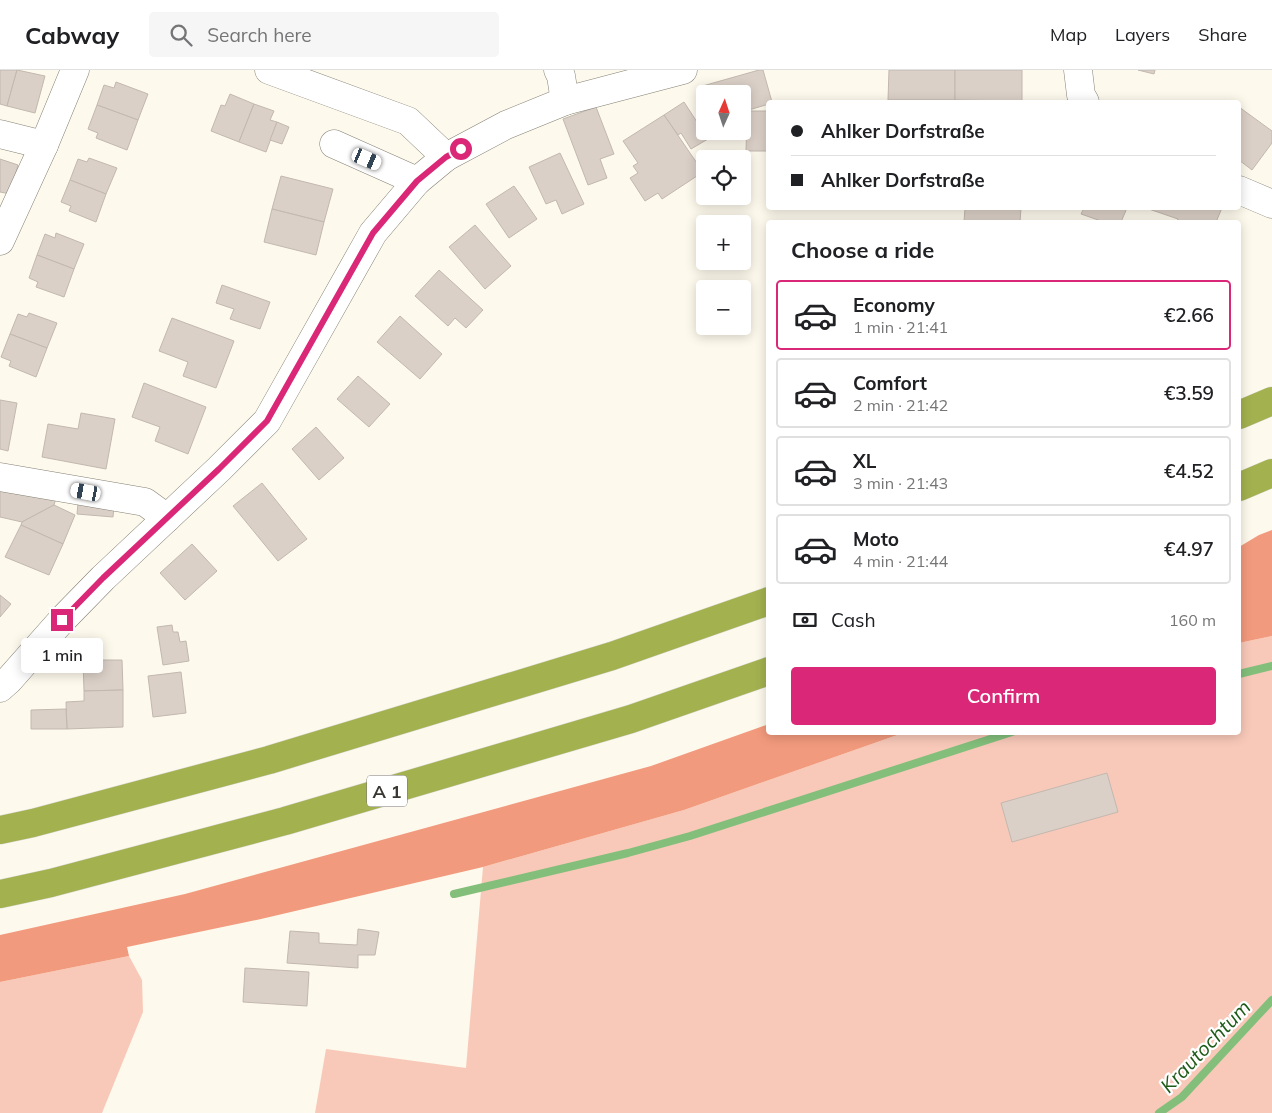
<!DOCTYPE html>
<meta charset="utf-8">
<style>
:root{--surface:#fff;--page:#f6f6f6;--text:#202124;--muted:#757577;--line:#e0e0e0;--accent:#db2777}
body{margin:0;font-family:Mulish,sans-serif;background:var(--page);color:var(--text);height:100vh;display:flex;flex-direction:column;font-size:19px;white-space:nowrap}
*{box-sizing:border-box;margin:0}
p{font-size:16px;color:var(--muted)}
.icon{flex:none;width:28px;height:28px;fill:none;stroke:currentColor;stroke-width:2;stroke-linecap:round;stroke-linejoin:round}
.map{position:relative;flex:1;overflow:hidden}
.drawer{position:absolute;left:766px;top:150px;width:475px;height:515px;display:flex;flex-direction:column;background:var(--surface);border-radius:5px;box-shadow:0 2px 12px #0003}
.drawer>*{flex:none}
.top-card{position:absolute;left:766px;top:30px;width:475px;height:110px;border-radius:5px;box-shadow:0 2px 12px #0003;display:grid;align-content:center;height:110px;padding:0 25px;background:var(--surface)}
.needle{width:32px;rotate:3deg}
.tools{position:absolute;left:696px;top:15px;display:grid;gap:10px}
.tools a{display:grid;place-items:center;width:55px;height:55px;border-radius:5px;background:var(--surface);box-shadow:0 2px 12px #0003;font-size:25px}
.end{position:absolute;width:22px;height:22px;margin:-11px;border:6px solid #db2777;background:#fff;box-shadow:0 0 0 2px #fff}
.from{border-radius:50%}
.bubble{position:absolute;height:35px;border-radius:5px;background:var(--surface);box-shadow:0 2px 12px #0003;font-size:16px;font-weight:600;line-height:35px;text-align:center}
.car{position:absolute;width:15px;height:30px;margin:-15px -8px;border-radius:6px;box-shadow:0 0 4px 1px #0007;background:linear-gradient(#fff 24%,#345 0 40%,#fff 0 76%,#345 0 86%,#fff 0)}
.top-card b{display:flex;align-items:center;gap:18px;height:48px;font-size:19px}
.top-card b+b{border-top:1px solid var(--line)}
.top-card i{width:12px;height:12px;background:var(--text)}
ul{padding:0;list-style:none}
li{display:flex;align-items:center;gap:15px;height:70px;margin:0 10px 8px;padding:0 15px;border:2px solid var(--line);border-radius:5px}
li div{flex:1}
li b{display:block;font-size:19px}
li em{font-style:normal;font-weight:600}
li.active{border-color:var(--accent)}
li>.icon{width:45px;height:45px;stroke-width:1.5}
h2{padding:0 25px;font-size:22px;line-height:60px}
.pay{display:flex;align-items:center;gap:12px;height:55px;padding:0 25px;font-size:19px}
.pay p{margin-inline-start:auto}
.button{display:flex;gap:10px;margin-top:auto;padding:10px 25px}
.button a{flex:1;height:58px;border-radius:5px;background:var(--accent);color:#fff;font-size:20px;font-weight:600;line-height:58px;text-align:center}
header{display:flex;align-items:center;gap:30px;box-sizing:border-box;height:70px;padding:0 25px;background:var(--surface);border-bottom:1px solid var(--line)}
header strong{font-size:24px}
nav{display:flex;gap:28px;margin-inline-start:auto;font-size:18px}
.search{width:350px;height:45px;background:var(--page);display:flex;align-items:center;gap:12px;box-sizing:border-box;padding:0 18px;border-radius:5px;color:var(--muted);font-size:19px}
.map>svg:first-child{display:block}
</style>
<header>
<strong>Cabway</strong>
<div class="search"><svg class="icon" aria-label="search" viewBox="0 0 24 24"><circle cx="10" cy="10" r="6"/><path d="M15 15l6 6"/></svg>Search here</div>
<nav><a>Map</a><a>Layers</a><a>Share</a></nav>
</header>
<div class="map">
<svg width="1272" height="1043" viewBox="0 0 1272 1043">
<rect width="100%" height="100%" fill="#fdf9ec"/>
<g fill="#f8c9b9">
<path d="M1272,566V1043H315L326,979L466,998L483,797L684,740L903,663L1239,662V573Z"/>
<path d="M129,886L142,910L143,942L102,1043H0V912Z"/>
</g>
<g fill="#f29a7d">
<path d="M1272,460V566L1239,573V477L1259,465Z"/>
<path d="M769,654V662L903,663L684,740L483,797L261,849L127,877L129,886L0,912V865L185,824L651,696Z"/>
</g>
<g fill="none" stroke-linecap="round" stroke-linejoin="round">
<g stroke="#83bf7b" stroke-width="8">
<path d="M1239,604L1272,596"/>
<path d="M454,824L628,783L690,766L1012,662"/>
<path d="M1159,1043L1182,1027L1272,930"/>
</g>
</g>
<g fill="#dbd0c7" stroke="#c2b8af">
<path d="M0,0H17L7,36L0,34Z"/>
<path d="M17,0L45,6L35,43L7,36Z"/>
<path d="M759,0H763L772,32H769V34L742,42V24H705V37L699,17Z"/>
<path d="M889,0H955V30H888Z"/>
<path d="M955,0H1022V31L955,30Z"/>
<path d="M1138,0H1155L1154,4Z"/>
<path d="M116,12L148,24L138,50L97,35L104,15L114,18Z"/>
<path d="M230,24L254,34L239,72L211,61L221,35L225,36Z"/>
<path d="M684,32L708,69L691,79L681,63L678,65L664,45Z"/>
<path d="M254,34L274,41L270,50L277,52L266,82L239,72Z"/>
<path d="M97,35L138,50L127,80L96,68L98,63L88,59Z"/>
<path d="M596,37L614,84L600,89L607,108L588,115L563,49Z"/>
<path d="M1239,37L1272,61V73L1252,100L1239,90Z"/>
<path d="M747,41H769V81H746Z"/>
<path d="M664,45L703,102L662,129L658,123L645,131L630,108L638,103L633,96L638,93L623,71Z"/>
<path d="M277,52L289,57L282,74L270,70Z"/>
<path d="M560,83L584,134L562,144L556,130L546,134L529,97Z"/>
<path d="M89,88L117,98L106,124L70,110L78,89L87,92Z"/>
<path d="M0,89L18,95L10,124L0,122Z"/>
<path d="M281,106L333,119L324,152L272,139Z"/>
<path d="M70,110L106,124L96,152L69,141L71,136L61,132Z"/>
<path d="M514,116L537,149L509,168L486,134Z"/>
<path d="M965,138H1021L1020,152H964Z"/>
<path d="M1084,138H1127L1121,152H1104L1081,144Z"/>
<path d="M1146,138H1222L1216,152H1177L1178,149Z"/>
<path d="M272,139L324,152L316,185L264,172Z"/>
<path d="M475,155L511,196L485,219L449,177Z"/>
<path d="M56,163L84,174L74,199L37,185L45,164L55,168Z"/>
<path d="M37,185L74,199L64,227L36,217L38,212L29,208Z"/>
<path d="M439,200L483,240L466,258L455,248L448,256L415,226Z"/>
<path d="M222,215L270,232L260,259L230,249L234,239L216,233Z"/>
<path d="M29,243L57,253L47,278L10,264L18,244L27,247Z"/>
<path d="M400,246L442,284L420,309L377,272Z"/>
<path d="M172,248L234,271L216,318L183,306L188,292L159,281Z"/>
<path d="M10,264L47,278L36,307L9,296L11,291L1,287Z"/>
<path d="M358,306L390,334L369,357L337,329Z"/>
<path d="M144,313L206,337L188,384L155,371L160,357L132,347Z"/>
<path d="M0,330L17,333L8,381L0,379Z"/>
<path d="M81,343L115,349L106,399L42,387L48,354L78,359Z"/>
<path d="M316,357L344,388L319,410L292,379Z"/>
<path d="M262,413L307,469L278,491L233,436Z"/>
<path d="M0,419L56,428L54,435L22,452L0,447Z"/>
<path d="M78,433L114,437L113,447L77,444Z"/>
<path d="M54,435L75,445L63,474L21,455L22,452Z"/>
<path d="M21,455L63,474L49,505L5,487Z"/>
<path d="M192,474L217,501L185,530L160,503Z"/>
<path d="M0,525L11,534L0,547Z"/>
<path d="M172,555L173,562H178L180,572L186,571L189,591L163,595L157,557Z"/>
<path d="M83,590H122L123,620L84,621Z"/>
<path d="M181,602L186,643L153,647L148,606Z"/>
<path d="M123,620V657L67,659L66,632L84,631V621Z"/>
<path d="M66,639L67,659H31V640Z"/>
<path d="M1107,703L1118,742L1012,772L1001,733Z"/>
<path d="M358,859L379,862L375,885H358V898L287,893L290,861L319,863V873L357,875Z"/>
<path d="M245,898L309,902L307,936L243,932Z"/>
</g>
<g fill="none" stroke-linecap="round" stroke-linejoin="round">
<defs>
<g id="minor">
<path d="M269,0L408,51L446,87"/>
<path d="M558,0L561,6L565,31"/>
<path d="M1078,0L1081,25L1085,32"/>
<path d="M0,64L44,75"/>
<path d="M334,74L417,111"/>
<path d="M1239,120L1272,134"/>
<path d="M0,171L44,75L75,0"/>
<path d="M0,407L145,432L167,448"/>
<path d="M0,618L9,610L62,550L103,508L219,399L267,351L373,163L417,111L446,87L506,55L565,31L683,0"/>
</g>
<g id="highway">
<path d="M1239,345L1272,331"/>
<path d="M1239,417L1272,403"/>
<path d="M0,760L33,753L269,690L612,586L769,531"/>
<path d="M0,824L51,813L285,751L631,649L769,601"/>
</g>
</defs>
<use href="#minor" stroke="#848075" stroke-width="29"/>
<use href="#highway" stroke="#dbdbda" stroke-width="29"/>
<use href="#minor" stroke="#fff" stroke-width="28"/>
<use href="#highway" stroke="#a4b14f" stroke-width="28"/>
</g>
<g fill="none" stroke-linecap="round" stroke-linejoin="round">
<path stroke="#db2777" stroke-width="6" d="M62,550L103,508L219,399L267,351L373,163L417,111L446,87L461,79"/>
</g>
<g text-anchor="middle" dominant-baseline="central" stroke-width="4.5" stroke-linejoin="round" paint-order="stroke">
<rect fill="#fff" stroke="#747370" stroke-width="1" x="367" y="705.5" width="40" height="31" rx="4"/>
<g font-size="18" font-weight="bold" fill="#393732">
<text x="387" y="721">A 1</text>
</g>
<g font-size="20" font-style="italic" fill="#1e5a18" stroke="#fff">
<text transform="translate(1205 976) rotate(-46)">Krautochtum</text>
</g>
</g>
</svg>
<div class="tools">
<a><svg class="needle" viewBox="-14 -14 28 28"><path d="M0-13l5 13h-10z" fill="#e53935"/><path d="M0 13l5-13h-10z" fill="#757577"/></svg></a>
<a><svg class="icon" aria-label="locate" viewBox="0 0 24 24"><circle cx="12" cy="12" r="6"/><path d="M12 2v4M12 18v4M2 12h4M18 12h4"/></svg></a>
<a>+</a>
<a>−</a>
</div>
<i class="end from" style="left:461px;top:79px"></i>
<i class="end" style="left:62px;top:550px"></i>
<div class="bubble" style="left:21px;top:568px;width:82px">1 min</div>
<i class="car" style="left:367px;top:89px;rotate:113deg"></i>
<i class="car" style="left:86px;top:422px;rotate:280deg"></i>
<div class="top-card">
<b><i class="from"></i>Ahlker Dorfstraße</b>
<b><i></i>Ahlker Dorfstraße</b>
</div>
<section class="drawer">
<h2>Choose a ride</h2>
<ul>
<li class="active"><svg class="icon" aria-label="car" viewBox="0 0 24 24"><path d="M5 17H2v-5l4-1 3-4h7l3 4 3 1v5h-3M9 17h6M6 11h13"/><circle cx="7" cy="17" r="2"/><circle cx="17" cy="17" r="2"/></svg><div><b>Economy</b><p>1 min · 21:41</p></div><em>€2.66</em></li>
<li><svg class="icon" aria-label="car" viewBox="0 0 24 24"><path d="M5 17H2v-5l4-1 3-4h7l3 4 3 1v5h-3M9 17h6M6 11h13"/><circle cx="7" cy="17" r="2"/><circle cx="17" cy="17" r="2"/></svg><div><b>Comfort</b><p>2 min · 21:42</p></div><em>€3.59</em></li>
<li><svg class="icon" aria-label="car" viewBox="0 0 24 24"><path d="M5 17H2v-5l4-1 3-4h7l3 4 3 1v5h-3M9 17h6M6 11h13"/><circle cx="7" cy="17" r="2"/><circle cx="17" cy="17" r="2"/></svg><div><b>XL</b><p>3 min · 21:43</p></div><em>€4.52</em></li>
<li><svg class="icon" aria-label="car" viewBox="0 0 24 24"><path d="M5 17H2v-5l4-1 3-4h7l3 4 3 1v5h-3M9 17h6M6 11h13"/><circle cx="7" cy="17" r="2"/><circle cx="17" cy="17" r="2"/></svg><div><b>Moto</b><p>4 min · 21:44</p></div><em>€4.97</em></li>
</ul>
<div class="pay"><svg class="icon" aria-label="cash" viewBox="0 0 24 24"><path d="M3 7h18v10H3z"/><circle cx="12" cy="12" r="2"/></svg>Cash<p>160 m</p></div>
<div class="button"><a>Confirm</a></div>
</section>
</div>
